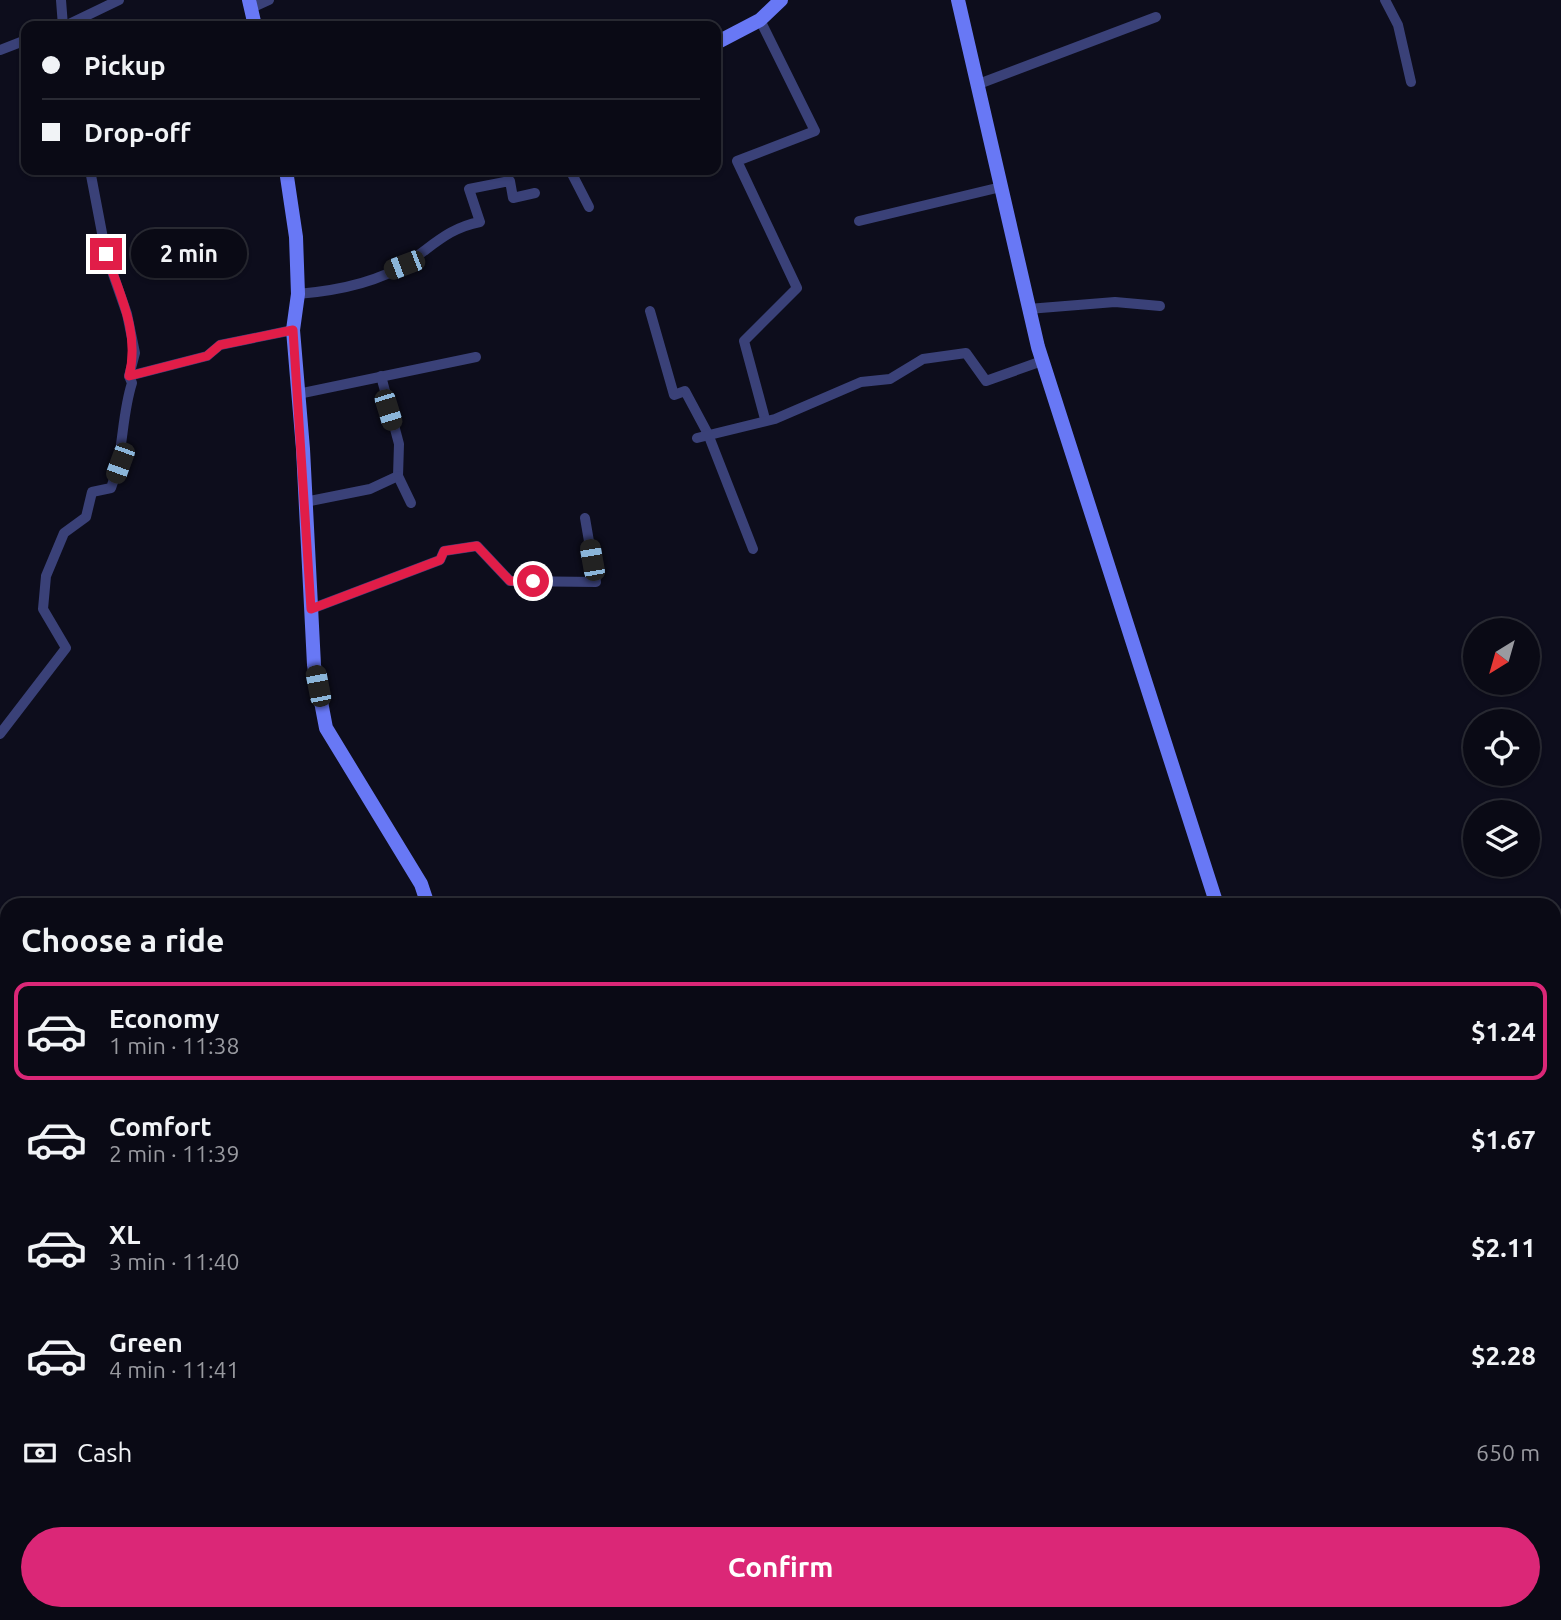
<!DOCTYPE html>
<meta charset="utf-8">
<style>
:root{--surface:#0a0a15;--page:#181822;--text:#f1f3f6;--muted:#999aa0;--line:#2a2b34;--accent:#db2777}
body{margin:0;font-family:Ubuntu,sans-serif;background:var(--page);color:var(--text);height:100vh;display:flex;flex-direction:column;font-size:26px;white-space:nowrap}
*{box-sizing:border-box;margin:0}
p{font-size:23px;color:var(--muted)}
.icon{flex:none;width:38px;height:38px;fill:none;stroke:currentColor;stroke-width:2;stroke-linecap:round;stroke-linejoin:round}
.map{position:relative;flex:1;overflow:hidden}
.panel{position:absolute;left:0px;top:898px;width:1561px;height:723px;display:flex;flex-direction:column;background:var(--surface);border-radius:21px 21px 0 0;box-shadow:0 2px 5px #0004,0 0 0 2px var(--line)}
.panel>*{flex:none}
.top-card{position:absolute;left:21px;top:21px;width:700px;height:154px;border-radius:14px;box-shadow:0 2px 5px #0004,0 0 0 2px var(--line);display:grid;align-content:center;height:154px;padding:0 21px;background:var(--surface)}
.needle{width:46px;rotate:217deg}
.controls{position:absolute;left:1463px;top:618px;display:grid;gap:14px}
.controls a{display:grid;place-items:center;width:77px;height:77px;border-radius:50%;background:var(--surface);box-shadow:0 2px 5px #0004,0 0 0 2px var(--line);font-size:35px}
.end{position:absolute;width:32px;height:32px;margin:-16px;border:9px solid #e11d48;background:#fff;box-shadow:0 0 0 4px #fff}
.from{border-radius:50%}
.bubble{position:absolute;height:49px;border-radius:24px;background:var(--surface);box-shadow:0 2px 5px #0004,0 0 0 2px var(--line);font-size:23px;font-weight:600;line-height:49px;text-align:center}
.car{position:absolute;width:21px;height:42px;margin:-21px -10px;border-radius:9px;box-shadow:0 0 5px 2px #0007;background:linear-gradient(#222 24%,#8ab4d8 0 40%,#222 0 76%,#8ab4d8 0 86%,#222 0)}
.top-card b{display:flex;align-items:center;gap:24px;height:66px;font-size:26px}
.top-card b+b{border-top:2px solid var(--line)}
.top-card i{width:18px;height:18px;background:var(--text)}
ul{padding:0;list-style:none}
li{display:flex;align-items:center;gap:21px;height:98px;margin:0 14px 10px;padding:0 7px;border:4px solid transparent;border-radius:14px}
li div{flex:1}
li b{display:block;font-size:26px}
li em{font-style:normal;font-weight:600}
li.selected{border-color:var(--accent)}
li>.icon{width:63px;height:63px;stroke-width:1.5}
h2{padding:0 21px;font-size:32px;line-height:84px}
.pay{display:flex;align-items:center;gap:18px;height:77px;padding:0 21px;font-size:26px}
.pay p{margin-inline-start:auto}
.action{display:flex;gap:14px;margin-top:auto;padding:14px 21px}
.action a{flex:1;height:80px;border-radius:42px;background:var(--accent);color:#fff;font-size:28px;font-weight:600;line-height:80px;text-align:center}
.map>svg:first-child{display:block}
</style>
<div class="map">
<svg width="1561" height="1620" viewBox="0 0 1561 1620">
<rect width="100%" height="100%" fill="#0d0d1c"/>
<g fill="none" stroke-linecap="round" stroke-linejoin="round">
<g stroke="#3a4178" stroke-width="10">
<path d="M61,0L63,26"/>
<path d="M1385,0L1398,25L1411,82"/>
<path d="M251,8L269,0"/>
<path d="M760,20L815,131L737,161L797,288L744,341L765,419"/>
<path d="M65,26L119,0"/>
<path d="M0,50L26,40"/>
<path d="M976,85L1156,17"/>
<path d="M570,170L589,207"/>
<path d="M859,221L1001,187"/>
<path d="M298,294C333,291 377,283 407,263C433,246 448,228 480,222L469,189L510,181L513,198L535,193"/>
<path d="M1028,309L1115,302L1160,306"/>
<path d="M650,311L674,395L685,391L708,434L753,549"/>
<path d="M129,376L207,356L220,345L293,330"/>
<path d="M381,376L399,444L398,476L411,503"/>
<path d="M298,394L476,357"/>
<path d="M697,438L775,419L861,382L890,379L923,359L966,353L986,381L1042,361"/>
<path d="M305,502L370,489L398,476"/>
<path d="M311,609L440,560L444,551L477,546L510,581L596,582L585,518"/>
<path d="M0,734L66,648L43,609L46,576L64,533L86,517L92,492L111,488C124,453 121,417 132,383L129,376L135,353L127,314L106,254L90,170"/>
<path d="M1554,1190L1561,1188"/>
<path d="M171,1614L184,1620"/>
<path d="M398,1614L402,1620"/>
<path d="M767,1614L777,1620"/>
<path d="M1187,1620L1214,1614"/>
</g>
<g stroke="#6878f5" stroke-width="14">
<path d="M249,0L255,26"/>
<path d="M958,0L1038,347L1217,905"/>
<path d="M716,43L760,20L781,0"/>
<path d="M286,170L296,237L298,294L293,330L303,449L314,665L326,728L421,884L428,905"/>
<path d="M876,1614L882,1620"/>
<path d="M1383,1614L1384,1620"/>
<path d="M276,1620L281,1614"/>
</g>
</g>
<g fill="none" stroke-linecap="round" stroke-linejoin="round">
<path stroke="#e11d48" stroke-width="9" d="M106,254C120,295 140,333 129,376L207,356L220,345L293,330L311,609L440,560L444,551L477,546L510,581H533"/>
</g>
</svg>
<div class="controls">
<a><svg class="needle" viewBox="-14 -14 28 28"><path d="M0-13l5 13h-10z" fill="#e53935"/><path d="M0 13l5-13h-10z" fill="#999aa0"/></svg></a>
<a><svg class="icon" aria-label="locate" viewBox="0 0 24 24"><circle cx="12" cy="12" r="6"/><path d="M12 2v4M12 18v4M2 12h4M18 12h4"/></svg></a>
<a><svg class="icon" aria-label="layers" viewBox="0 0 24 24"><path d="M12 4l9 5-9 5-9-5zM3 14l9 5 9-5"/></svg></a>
</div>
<i class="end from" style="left:533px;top:581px"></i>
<i class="end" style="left:106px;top:254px"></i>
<div class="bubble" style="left:131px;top:229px;width:116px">2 min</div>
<i class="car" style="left:404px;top:265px;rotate:249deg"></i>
<i class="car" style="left:388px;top:410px;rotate:163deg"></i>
<i class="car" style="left:120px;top:463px;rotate:200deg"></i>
<i class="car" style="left:592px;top:560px;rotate:350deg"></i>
<i class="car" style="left:318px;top:686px;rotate:349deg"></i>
<div class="top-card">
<b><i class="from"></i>Pickup</b>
<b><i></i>Drop-off</b>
</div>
<section class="panel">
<h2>Choose a ride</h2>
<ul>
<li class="selected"><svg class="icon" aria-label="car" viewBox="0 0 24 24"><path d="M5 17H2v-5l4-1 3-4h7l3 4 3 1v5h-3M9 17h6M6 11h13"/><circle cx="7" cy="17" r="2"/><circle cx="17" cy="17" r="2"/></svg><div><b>Economy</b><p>1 min · 11:38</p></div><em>$1.24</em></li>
<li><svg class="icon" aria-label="car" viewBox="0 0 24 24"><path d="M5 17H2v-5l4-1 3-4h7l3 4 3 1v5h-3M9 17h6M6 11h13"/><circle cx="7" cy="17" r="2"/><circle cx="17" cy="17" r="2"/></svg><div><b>Comfort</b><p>2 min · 11:39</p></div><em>$1.67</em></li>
<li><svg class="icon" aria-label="car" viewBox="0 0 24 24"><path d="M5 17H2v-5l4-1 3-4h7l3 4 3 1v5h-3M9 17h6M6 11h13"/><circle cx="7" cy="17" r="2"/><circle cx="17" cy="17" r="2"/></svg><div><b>XL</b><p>3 min · 11:40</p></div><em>$2.11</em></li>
<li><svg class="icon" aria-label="car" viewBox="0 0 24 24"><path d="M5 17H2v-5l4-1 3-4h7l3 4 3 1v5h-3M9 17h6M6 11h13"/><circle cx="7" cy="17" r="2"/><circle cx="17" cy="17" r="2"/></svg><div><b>Green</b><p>4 min · 11:41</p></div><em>$2.28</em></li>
</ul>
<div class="pay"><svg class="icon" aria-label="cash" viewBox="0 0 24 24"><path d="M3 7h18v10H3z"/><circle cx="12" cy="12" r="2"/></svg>Cash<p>650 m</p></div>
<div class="action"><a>Confirm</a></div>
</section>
</div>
